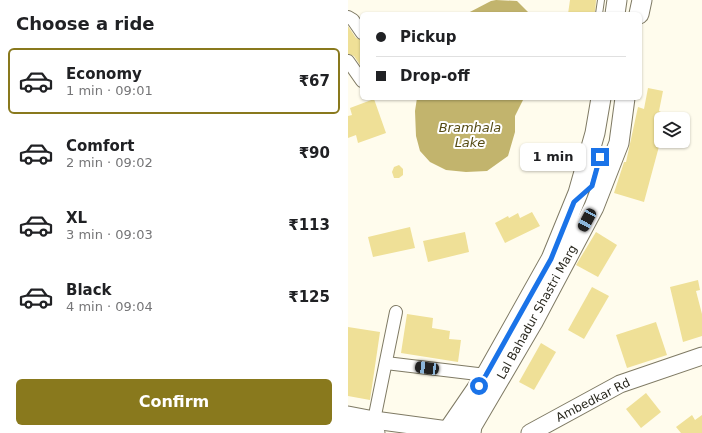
<!DOCTYPE html>
<meta charset="utf-8">
<style>
:root{--surface:#fff;--page:#f6f6f6;--text:#202124;--muted:#757577;--line:#e0e0e0;--accent:#89791d}
body{margin:0;font-family:"DejaVu Sans",sans-serif;background:var(--page);color:var(--text);height:100vh;display:flex;flex-direction:column;font-size:15px;white-space:nowrap}
*{box-sizing:border-box;margin:0}
p{font-size:13px;color:var(--muted)}
.icon{flex:none;width:22px;height:22px;fill:none;stroke:currentColor;stroke-width:2;stroke-linecap:round;stroke-linejoin:round}
.map{position:relative;flex:1;overflow:hidden}
.drawer{display:flex;flex-direction:column;background:var(--surface);width:348px}
.drawer>*{flex:none}
.guide{position:absolute;left:12px;top:12px;width:282px;height:88px;border-radius:6px;box-shadow:0 1px 3px #0004;display:grid;align-content:center;height:88px;padding:0 16px;background:var(--surface)}
.controls{position:absolute;left:306px;top:112px;display:grid;gap:8px}
.controls a{display:grid;place-items:center;width:36px;height:36px;border-radius:6px;background:var(--surface);box-shadow:0 1px 3px #0004;font-size:20px}
.end{position:absolute;width:18px;height:18px;margin:-9px;border:5px solid #1a73e8;background:#fff;box-shadow:0 0 0 2px #fff}
.from{border-radius:50%}
.bubble{position:absolute;height:28px;border-radius:6px;background:var(--surface);box-shadow:0 1px 3px #0004;font-size:13px;font-weight:800;line-height:28px;text-align:center}
.car{position:absolute;width:12px;height:24px;margin:-12px -6px;border-radius:5px;box-shadow:0 0 3px 1px #0007;background:linear-gradient(#222 24%,#8ab4d8 0 40%,#222 0 76%,#8ab4d8 0 86%,#222 0)}
.guide b{display:flex;align-items:center;gap:14px;height:38px;font-size:15px}
.guide b+b{border-top:1px solid var(--line)}
.guide i{width:10px;height:10px;background:var(--text)}
ul{padding:0;list-style:none}
li{display:flex;align-items:center;gap:12px;height:66px;margin:0 8px 6px;padding:0 8px;border:2px solid transparent;border-radius:6px}
li div{flex:1}
li b{display:block;font-size:15px}
li em{font-style:normal;font-weight:800}
li.current{border-color:var(--accent)}
li>.icon{width:36px;height:36px;stroke-width:1.5}
h2{padding:0 16px;font-size:18px;line-height:48px}
.action{display:flex;gap:8px;margin-top:auto;padding:8px 16px}
.action a{flex:1;height:46px;border-radius:6px;background:var(--accent);color:#fff;font-size:16px;font-weight:800;line-height:46px;text-align:center}
main{display:flex;flex:1;min-height:0}
.map>svg:first-child{display:block}
</style>
<main>
<section class="drawer">
<h2>Choose a ride</h2>
<ul>
<li class="current"><svg class="icon" aria-label="car" viewBox="0 0 24 24"><path d="M5 17H2v-5l4-1 3-4h7l3 4 3 1v5h-3M9 17h6M6 11h13"/><circle cx="7" cy="17" r="2"/><circle cx="17" cy="17" r="2"/></svg><div><b>Economy</b><p>1 min · 09:01</p></div><em>₹67</em></li>
<li><svg class="icon" aria-label="car" viewBox="0 0 24 24"><path d="M5 17H2v-5l4-1 3-4h7l3 4 3 1v5h-3M9 17h6M6 11h13"/><circle cx="7" cy="17" r="2"/><circle cx="17" cy="17" r="2"/></svg><div><b>Comfort</b><p>2 min · 09:02</p></div><em>₹90</em></li>
<li><svg class="icon" aria-label="car" viewBox="0 0 24 24"><path d="M5 17H2v-5l4-1 3-4h7l3 4 3 1v5h-3M9 17h6M6 11h13"/><circle cx="7" cy="17" r="2"/><circle cx="17" cy="17" r="2"/></svg><div><b>XL</b><p>3 min · 09:03</p></div><em>₹113</em></li>
<li><svg class="icon" aria-label="car" viewBox="0 0 24 24"><path d="M5 17H2v-5l4-1 3-4h7l3 4 3 1v5h-3M9 17h6M6 11h13"/><circle cx="7" cy="17" r="2"/><circle cx="17" cy="17" r="2"/></svg><div><b>Black</b><p>4 min · 09:04</p></div><em>₹125</em></li>
</ul>
<div class="action"><a>Confirm</a></div>
</section>
<div class="map">
<svg width="354" height="433" viewBox="0 0 354 433">
<rect width="100%" height="100%" fill="#fffced"/>
<g fill="#c2b46d">
<path d="M148,0L169,1L182,14H118L143,1Z"/>
<path d="M69,98H176L167,116V132L160,156L139,171L118,172L98,170L82,162L72,151L68,136L67,111Z"/>
</g>
<g fill="#efe097">
<path d="M222,0H248L247,14H220Z"/>
<path d="M0,26L8,38L14,40V68L6,56L0,54Z"/>
<path d="M300,88L315,91L311,111L313,112V139L296,202L266,193L276,162H278L290,107L296,109Z"/>
<path d="M26,99L38,133L10,143L8,135L0,138V116L4,115L2,108Z"/>
<path d="M51,165L55,169V175L51,178H46L44,172L46,167Z"/>
<path d="M184,212L192,226L157,243L147,223L160,216L161,218L170,213L172,218Z"/>
<path d="M62,227L67,248L25,257L20,237Z"/>
<path d="M117,232L121,252L80,262L75,241Z"/>
<path d="M248,232L269,245L250,277L228,265Z"/>
<path d="M350,280L352,290L348,291L354,314V336L335,342L322,287Z"/>
<path d="M244,287L261,296L236,339L220,330Z"/>
<path d="M59,314L85,318L84,328L102,331L101,339L113,340L110,362L53,353Z"/>
<path d="M308,322L319,355L279,368L268,335Z"/>
<path d="M0,327L32,332L22,400L0,396Z"/>
<path d="M193,343L208,352L186,390L171,382Z"/>
<path d="M298,393L313,412L293,428L278,409Z"/>
<path d="M344,415L347,420L354,415V433H333L328,427Z"/>
</g>
<g fill="none" stroke-linecap="round" stroke-linejoin="round">
<defs>
<path id="lane" d="M251,14L253,0"/>
<g id="street">
<path d="M0,17L5,20L14,33"/>
<path d="M0,61L14,81"/>
<path d="M38,363L138,375"/>
<path d="M26,420L48,312"/>
</g>
<g id="secondary">
<path d="M0,415L26,420L122,433"/>
<path d="M0,427L28,433"/>
<path d="M182,433L272,384L354,356"/>
</g>
<g id="primary">
<path d="M267,14L269,0"/>
<path d="M291,14L294,0"/>
<path d="M99,433L101,429L138,375L203,259L230,193L247,133L253,98"/>
<path d="M123,433L124,426L185,322L246,207L271,143L277,98"/>
</g>
</defs>
<use href="#lane" stroke="#7f7a64" stroke-width="8"/>
<use href="#street" stroke="#7f7a64" stroke-width="14"/>
<use href="#secondary" stroke="#7f7a64" stroke-width="19"/>
<use href="#primary" stroke="#7f7a64" stroke-width="21"/>
<use href="#lane" stroke="#fff" stroke-width="6"/>
<use href="#street" stroke="#fff" stroke-width="12"/>
<use href="#secondary" stroke="#fff" stroke-width="17"/>
<use href="#primary" stroke="#fff" stroke-width="19"/>
</g>
<g fill="none" stroke-linecap="round" stroke-linejoin="round">
<path stroke="#1a73e8" stroke-width="5" d="M131,386L138,375L203,259L226,202L244,186L252,157"/>
</g>
<g text-anchor="middle" dominant-baseline="central" stroke-width="4" stroke-linejoin="round" paint-order="stroke">
<g font-size="12" fill="#28271d" stroke="#fff">
<text transform="translate(189 312) rotate(-61)">Lal Bahadur Shastri Marg</text>
<text transform="translate(245 400) rotate(-27)">Ambedkar Rd</text>
</g>
<g font-size="13" font-style="italic" fill="#564c15" stroke="#fff">
<text x="122" y="127">Bramhala<tspan x="122" dy="15">Lake</tspan></text>
</g>
</g>
</svg>
<div class="controls">
<a><svg class="icon" aria-label="layers" viewBox="0 0 24 24"><path d="M12 4l9 5-9 5-9-5zM3 14l9 5 9-5"/></svg></a>
</div>
<i class="end from" style="left:131px;top:386px"></i>
<i class="end" style="left:252px;top:157px"></i>
<div class="bubble" style="left:172px;top:143px;width:66px">1 min</div>
<i class="car" style="left:239px;top:220px;rotate:208deg"></i>
<i class="car" style="left:79px;top:368px;rotate:277deg"></i>
<div class="guide">
<b><i class="from"></i>Pickup</b>
<b><i></i>Drop-off</b>
</div>
</div>
</main>
